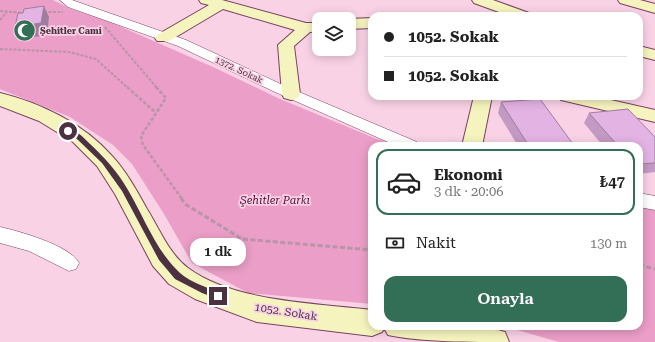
<!DOCTYPE html>
<html lang="tr">
<meta charset="utf-8">
<style>
:root{--surface:#fff;--page:#f6f6f6;--text:#222;--muted:#767676;--line:#e0e0e0;--accent:#336e57}
body{margin:0;font-family:"Roboto Serif",serif;background:var(--page);color:var(--text);height:100vh;display:flex;flex-direction:column;font-size:15px;white-space:nowrap}
*{box-sizing:border-box;margin:0}
p{font-size:13px;color:var(--muted)}
.icon{flex:none;width:22px;height:22px;fill:none;stroke:currentColor;stroke-width:2;stroke-linecap:round;stroke-linejoin:round}
.map{position:relative;flex:1;overflow:hidden}
.details{position:absolute;left:368px;top:142px;width:275px;height:188px;display:flex;flex-direction:column;background:var(--surface);border-radius:12px;box-shadow:0 2px 10px #0003}
.details>*{flex:none}
.guide{position:absolute;left:368px;top:12px;width:275px;height:88px;border-radius:12px;box-shadow:0 2px 10px #0003;display:grid;align-content:center;height:88px;padding:0 16px;background:var(--surface)}
.buttons{position:absolute;left:312px;top:12px;display:grid;gap:8px}
.buttons a{display:grid;place-items:center;width:44px;height:44px;border-radius:8px;background:var(--surface);box-shadow:0 2px 10px #0003;font-size:20px}
.end{position:absolute;width:18px;height:18px;margin:-9px;border:5px solid #4c3240;background:#fff;box-shadow:0 0 0 2px #fff}
.from{border-radius:50%}
.bubble{position:absolute;height:28px;border-radius:12px;background:var(--surface);box-shadow:0 2px 10px #0003;font-size:13px;font-weight:600;line-height:28px;text-align:center}
.guide b{display:flex;align-items:center;gap:14px;height:38px;font-size:15px}
.guide b+b{border-top:1px solid var(--line)}
.guide i{width:10px;height:10px;background:var(--text)}
ul{padding:7px 0 0;list-style:none}
li{display:flex;align-items:center;gap:12px;height:66px;margin:0 8px 6px;padding:0 8px;border:2px solid transparent;border-radius:12px}
li div{flex:1}
li b{display:block;font-size:15px}
li em{font-style:normal;font-weight:600}
li.on{border-color:var(--accent)}
li>.icon{width:36px;height:36px;stroke-width:1.5}
.pay{display:flex;align-items:center;gap:10px;height:44px;padding:0 16px;font-size:15px}
.pay p{margin-inline-start:auto}
.action{display:flex;gap:8px;margin-top:auto;padding:8px 16px}
.action a{flex:1;height:46px;border-radius:12px;background:var(--accent);color:#fff;font-size:16px;font-weight:600;line-height:46px;text-align:center}
.map>svg:first-child{display:block}
</style>
<div class="map">
<svg width="655" height="342" viewBox="0 0 655 342">
<rect width="100%" height="100%" fill="#f9d2e6"/>
<g fill="#eb9ec7">
<path d="M0,0H53L71,9L110,22L213,67L280,99L377,139L398,146H372V304L248,293L192,263L164,214L132,164L113,145L70,117L0,89Z"/>
<path d="M639,204L655,207V342H559L503,326H639Z"/>
</g>
<g fill="none" stroke-linecap="round" stroke-linejoin="round">
<defs>
<g id="street">
<path d="M60,0H72L186,40L285,86L417,142L419,146H397L275,92L178,46L68,7Z"/>
<path d="M639,193L655,196V210L639,207Z"/>
<path d="M0,227C19,231 71,246 79,263L76,269L69,271L29,251L0,243Z"/>
</g>
<g id="secondary">
<path d="M199,0H222L306,23H319V31L310,32L294,46L300,94L298,98L291,100L284,98L282,94L278,45L295,30L223,9L169,41H157L155,38L157,35L209,5L201,3Z"/>
<path d="M472,0H493L529,13L531,16H510L474,3Z"/>
<path d="M618,0H640L655,4V13L620,3Z"/>
<path d="M372,18V28L349,29V19Z"/>
<path d="M639,46L655,50V60L639,56Z"/>
<path d="M0,93C41,103 84,124 112,156C126,171 137,191 147,209C159,228 169,254 188,268C234,302 316,303 372,310V326H484L505,332L509,342C474,342 420,342 388,335L384,328L382,332L372,336L257,322L195,299L169,284L153,266L115,194L97,166L73,142L39,121L0,106Z"/>
<path d="M474,96H492L482,146H462Z"/>
<path d="M559,96H593L655,110V122L561,100Z"/>
</g>
</defs>
<use href="#street" stroke="#774260" stroke-width="1"/>
<use href="#secondary" stroke="#774260" stroke-width="2"/>
<g stroke="#b795a7" stroke-width="2" stroke-dasharray="3 1.5" stroke-linecap="butt">
<path d="M0,11L25,13"/>
<path d="M44,12H63"/>
<path d="M0,20L7,12"/>
<path d="M105,27L157,88"/>
<path d="M0,49L69,52L96,59L128,88"/>
</g>
<g stroke="#b795a7" stroke-width="2.5" stroke-dasharray="3.5 2" stroke-linecap="butt">
<path d="M127,87L156,113"/>
<path d="M156,87L166,98L141,136L143,145L182,199"/>
</g>
<g stroke="#b795a7" stroke-width="3" stroke-dasharray="5 2.5" stroke-linecap="butt">
<path d="M181,198L185,204L242,239L372,250"/>
<path d="M639,265L655,269"/>
</g>
<use href="#street" fill="#fff" fill-rule="evenodd"/>
<use href="#secondary" fill="#f6f4be" fill-rule="evenodd"/>
</g>
<g fill="#c39ac3">
<path d="M501,102L573,144L572,146H518L498,113Z"/>
<path d="M589,113L655,137V172L639,174V146H603L584,123Z"/>
</g>
<path fill="#9f7d9f" d="M44,6L49,17L47,35L21,39L15,27Z"/>
<g fill="#e3b3e3" stroke="#9f7d9f">
<path d="M44,6L41,23L15,27L18,13H23L24,9Z"/>
<path d="M540,99L573,144L554,146H529L501,102Z"/>
<path d="M628,109L655,137V163L639,164V146H618L589,113Z"/>
</g>
<path fill="#4c3240" d="M66,129C75,128 83,137 89,143C104,157 118,172 128,190C144,217 156,251 180,273C190,282 208,288 221,293V298L218,299L202,293L175,279L159,260L122,191L102,163L77,139L66,132Z"/>
<defs>
<symbol id="mosque-disc" viewBox="-11 -11 22 22"><circle r="9.5" fill="#336e57" stroke="#f9d2e6"/><path d="M3.5-4.9A6 6 0 1 0 3.5 4.9A5 5 0 1 1 3.5-4.9Z" fill="#fff"/></symbol>
</defs>
<g fill-rule="evenodd">
<use href="#mosque-disc" x="12" y="18" width="25" height="25"/>
</g>
<g text-anchor="middle" dominant-baseline="central" stroke-width="3.5" stroke-linejoin="round" paint-order="stroke">
<g font-size="9" font-weight="bold" fill="#4c3240" stroke="#f9d2e6" text-anchor="start">
<text x="40" y="31">Şehitler Cami</text>
</g>
<g font-size="9" fill="#4c3240" stroke="#f9d2e6">
<text transform="translate(239 70) rotate(25)">1372. Sokak</text>
</g>
<g font-size="11" font-style="italic" fill="#4f0e38" stroke="#f9d2e6">
<text x="275" y="200">Şehitler Parkı</text>
</g>
<g font-size="11" fill="#4c3240" stroke="#f9d2e6">
<text transform="translate(286 312) rotate(9)">1052. Sokak</text>
</g>
</g>
</svg>
<div class="buttons">
<a><svg class="icon" aria-label="layers" viewBox="0 0 24 24"><path d="M12 4l9 5-9 5-9-5zM3 14l9 5 9-5"/></svg></a>
</div>
<i class="end from" style="left:68px;top:131px"></i>
<i class="end" style="left:218px;top:296px"></i>
<div class="bubble" style="left:190px;top:238px;width:56px">1 dk</div>
<div class="guide">
<b><i class="from"></i>1052. Sokak</b>
<b><i></i>1052. Sokak</b>
</div>
<section class="details">
<ul>
<li class="on"><svg class="icon" aria-label="car" viewBox="0 0 24 24"><path d="M5 17H2v-5l4-1 3-4h7l3 4 3 1v5h-3M9 17h6M6 11h13"/><circle cx="7" cy="17" r="2"/><circle cx="17" cy="17" r="2"/></svg><div><b>Ekonomi</b><p>3 dk · 20:06</p></div><em>₺47</em></li>
</ul>
<div class="pay"><svg class="icon" aria-label="cash" viewBox="0 0 24 24"><path d="M3 7h18v10H3z"/><circle cx="12" cy="12" r="2"/></svg>Nakit<p>130 m</p></div>
<div class="action"><a>Onayla</a></div>
</section>
</div>
